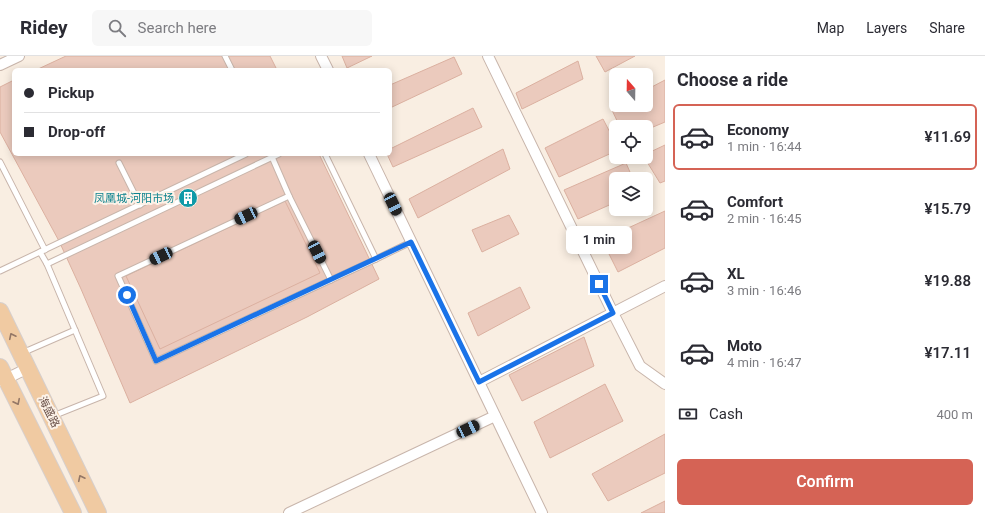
<!DOCTYPE html>
<meta charset="utf-8">
<style>
:root{--surface:#fff;--page:#f7f7f7;--text:#2b2b33;--muted:#7c7c81;--line:#e1e1e2;--accent:#d56355}
body{margin:0;font-family:Roboto,"Noto Sans SC",sans-serif;background:var(--page);color:var(--text);height:100vh;display:flex;flex-direction:column;font-size:15px;white-space:nowrap}
*{box-sizing:border-box;margin:0}
p{font-size:13px;color:var(--muted)}
.icon{flex:none;width:22px;height:22px;fill:none;stroke:currentColor;stroke-width:2;stroke-linecap:round;stroke-linejoin:round}
.map{position:relative;flex:1;overflow:hidden}
.panel{display:flex;flex-direction:column;background:var(--surface);width:320px}
.panel>*{flex:none}
.top-card{position:absolute;left:12px;top:12px;width:380px;height:88px;border-radius:6px;box-shadow:0 2px 10px #0003;display:grid;align-content:center;height:88px;padding:0 12px;background:var(--surface)}
.needle{width:26px;rotate:340deg}
.buttons{position:absolute;left:609px;top:12px;display:grid;gap:8px}
.buttons a{display:grid;place-items:center;width:44px;height:44px;border-radius:6px;background:var(--surface);box-shadow:0 2px 10px #0003;font-size:20px}
.end{position:absolute;width:18px;height:18px;margin:-9px;border:5px solid #1a73e8;background:#fff;box-shadow:0 0 0 2px #fff}
.from{border-radius:50%}
.bubble{position:absolute;height:28px;border-radius:6px;background:var(--surface);box-shadow:0 2px 10px #0003;font-size:13px;font-weight:600;line-height:28px;text-align:center}
.car{position:absolute;width:12px;height:24px;margin:-12px -6px;border-radius:5px;box-shadow:0 0 3px 1px #0007;background:linear-gradient(#222 24%,#8ab4d8 0 40%,#222 0 76%,#8ab4d8 0 86%,#222 0)}
.top-card b{display:flex;align-items:center;gap:14px;height:38px;font-size:15px}
.top-card b+b{border-top:1px solid var(--line)}
.top-card i{width:10px;height:10px;background:var(--text)}
ul{padding:0;list-style:none}
li{display:flex;align-items:center;gap:12px;height:66px;margin:0 8px 6px;padding:0 4px;border:2px solid transparent;border-radius:6px}
li div{flex:1}
li b{display:block;font-size:15px}
li em{font-style:normal;font-weight:600}
li.active{border-color:var(--accent)}
li>.icon{width:36px;height:36px;stroke-width:1.5}
h2{padding:0 12px;font-size:18px;line-height:48px}
.pay{display:flex;align-items:center;gap:10px;height:44px;padding:0 12px;font-size:15px}
.pay p{margin-inline-start:auto}
.primary-button{display:flex;gap:8px;margin-top:auto;padding:8px 12px}
.primary-button a{flex:1;height:46px;border-radius:6px;background:var(--accent);color:#fff;font-size:16px;font-weight:600;line-height:46px;text-align:center}
header{display:flex;align-items:center;gap:24px;box-sizing:border-box;height:56px;padding:0 20px;background:var(--surface);border-bottom:1px solid var(--line)}
header strong{font-size:19px}
nav{display:flex;gap:22px;margin-inline-start:auto;font-size:14px}
.search{width:280px;height:36px;background:var(--page);display:flex;align-items:center;gap:10px;box-sizing:border-box;padding:0 14px;border-radius:6px;color:var(--muted);font-size:15px}
main{display:flex;flex:1;min-height:0}
.map>svg:first-child{display:block}
</style>
<header>
<strong>Ridey</strong>
<div class="search"><svg class="icon" aria-label="search" viewBox="0 0 24 24"><circle cx="10" cy="10" r="6"/><path d="M15 15l6 6"/></svg>Search here</div>
<nav><a>Map</a><a>Layers</a><a>Share</a></nav>
</header>
<main>
<div class="map">
<svg width="665" height="457" viewBox="0 0 665 457">
<rect width="100%" height="100%" fill="#f9eee2"/>
<g fill="#ebcabd" stroke="#dbb0a0">
<path d="M66,0H270L277,14H36Z"/>
<path d="M342,0H372L347,12Z"/>
<path d="M596,0H635L605,16Z"/>
<path d="M454,1L462,18L390,52V29Z"/>
<path d="M578,5L583,23L522,53L516,37Z"/>
<path d="M14,24V98H319L379,223L307,261L130,347L81,233L59,185L0,76V31Z"/>
<path d="M665,24V66L646,74V71H620L611,52L616,49H646V34Z"/>
<path d="M473,52L482,71L393,111L387,98H390V93Z"/>
<path d="M603,63L616,88V95L559,121L545,92Z"/>
<path d="M665,89V125L660,127L644,101H646V98Z"/>
<path d="M503,93L510,113L418,162L409,143Z"/>
<path d="M626,107L633,123H616V146L578,163L564,134Z"/>
<path d="M285,145L320,217L160,293L126,220Z"/>
<path d="M665,155V192L618,216L602,184Z"/>
<path d="M509,159L519,178L482,196L472,174Z"/>
<path d="M520,231L530,252L478,280L468,257Z"/>
<path d="M584,281L594,310L522,345L509,319Z"/>
<path d="M605,328L623,365L550,402L534,366Z"/>
<path d="M665,378V417L608,445L592,418Z"/>
<path d="M665,445V457H641Z"/>
</g>
<g fill="none" stroke-linecap="round" stroke-linejoin="round">
<defs>
<g id="lane">
<path d="M225,0L232,14"/>
<path d="M325,98L376,203L411,186"/>
<path d="M272,101L289,140L118,220L156,305L376,203"/>
<path d="M0,106L45,194"/>
<path d="M119,107L140,149"/>
<path d="M289,140L331,224"/>
<path d="M40,196L47,208L103,340L53,360"/>
<path d="M47,208L279,98"/>
<path d="M0,215L246,98"/>
<path d="M22,297L75,274"/>
</g>
<g id="street">
<path d="M321,0L328,14"/>
<path d="M488,0L613,257L640,310L665,328"/>
<path d="M0,9L19,0"/>
<path d="M369,98L542,457"/>
<path d="M2,325L28,312"/>
<path d="M479,326L665,230"/>
<path d="M289,457L495,360"/>
</g>
<g id="primary">
<path d="M0,255L98,457"/>
<path d="M0,311L73,457"/>
</g>
</defs>
<use href="#lane" stroke="#c8b5ab" stroke-width="7"/>
<use href="#street" stroke="#c8b5ab" stroke-width="12"/>
<use href="#primary" stroke="#d6cfcd" stroke-width="18"/>
<use href="#lane" stroke="#fff" stroke-width="5"/>
<use href="#street" stroke="#fff" stroke-width="10"/>
<use href="#primary" stroke="#f0caa2" stroke-width="16"/>
</g>
<defs><path id="oneway-chevron" d="M-2-3.5L2.5 0L-2 3.5" fill="none" stroke-width="1.6" stroke-linecap="round" stroke-linejoin="round"/></defs>
<g stroke="#947766">
<use href="#oneway-chevron" transform="translate(12 280) rotate(-116)"/>
<use href="#oneway-chevron" transform="translate(17 346) rotate(64)"/>
<use href="#oneway-chevron" transform="translate(81 422) rotate(-116)"/>
</g>
<g fill="none" stroke-linecap="round" stroke-linejoin="round">
<path stroke="#1a73e8" stroke-width="5" d="M127,239L156,305L411,186L479,326L613,257L599,228"/>
</g>
<defs>
<symbol id="building-disc" viewBox="-11 -11 22 22"><circle r="9.5" fill="#0f9aa8" stroke="#fcf2e8"/><path d="M-4-6H4V6H1V3H-1V6H-4ZM-2.5-4.3h1.7v1.8h-1.7ZM.8-4.3h1.7v1.8H.8ZM-2.5-1h1.7V.8h-1.7ZM.8-1h1.7V.8H.8Z" fill="#fff"/></symbol>
</defs>
<g fill-rule="evenodd">
<use href="#building-disc" x="177" y="131" width="22" height="22"/>
</g>
<g text-anchor="middle" dominant-baseline="central" stroke-width="4" stroke-linejoin="round" paint-order="stroke">
<g font-size="11" fill="#0d838f" stroke="#fcf2e8" text-anchor="end">
<text x="174" y="142">凤凰城-河阳市场</text>
</g>
<g font-size="11" fill="#6d544c" stroke="#fcf2e8">
<text transform="translate(49 356) rotate(64)">海盛路</text>
</g>
</g>
</svg>
<div class="buttons">
<a><svg class="needle" viewBox="-14 -14 28 28"><path d="M0-13l5 13h-10z" fill="#e53935"/><path d="M0 13l5-13h-10z" fill="#7c7c81"/></svg></a>
<a><svg class="icon" aria-label="locate" viewBox="0 0 24 24"><circle cx="12" cy="12" r="6"/><path d="M12 2v4M12 18v4M2 12h4M18 12h4"/></svg></a>
<a><svg class="icon" aria-label="layers" viewBox="0 0 24 24"><path d="M12 4l9 5-9 5-9-5zM3 14l9 5 9-5"/></svg></a>
</div>
<i class="end from" style="left:127px;top:239px"></i>
<i class="end" style="left:599px;top:228px"></i>
<div class="bubble" style="left:566px;top:170px;width:66px">1 min</div>
<i class="car" style="left:393px;top:148px;rotate:154deg"></i>
<i class="car" style="left:246px;top:160px;rotate:245deg"></i>
<i class="car" style="left:317px;top:196px;rotate:153deg"></i>
<i class="car" style="left:161px;top:200px;rotate:245deg"></i>
<i class="car" style="left:468px;top:373px;rotate:65deg"></i>
<div class="top-card">
<b><i class="from"></i>Pickup</b>
<b><i></i>Drop-off</b>
</div>
</div>
<section class="panel">
<h2>Choose a ride</h2>
<ul>
<li class="active"><svg class="icon" aria-label="car" viewBox="0 0 24 24"><path d="M5 17H2v-5l4-1 3-4h7l3 4 3 1v5h-3M9 17h6M6 11h13"/><circle cx="7" cy="17" r="2"/><circle cx="17" cy="17" r="2"/></svg><div><b>Economy</b><p>1 min · 16:44</p></div><em>¥11.69</em></li>
<li><svg class="icon" aria-label="car" viewBox="0 0 24 24"><path d="M5 17H2v-5l4-1 3-4h7l3 4 3 1v5h-3M9 17h6M6 11h13"/><circle cx="7" cy="17" r="2"/><circle cx="17" cy="17" r="2"/></svg><div><b>Comfort</b><p>2 min · 16:45</p></div><em>¥15.79</em></li>
<li><svg class="icon" aria-label="car" viewBox="0 0 24 24"><path d="M5 17H2v-5l4-1 3-4h7l3 4 3 1v5h-3M9 17h6M6 11h13"/><circle cx="7" cy="17" r="2"/><circle cx="17" cy="17" r="2"/></svg><div><b>XL</b><p>3 min · 16:46</p></div><em>¥19.88</em></li>
<li><svg class="icon" aria-label="car" viewBox="0 0 24 24"><path d="M5 17H2v-5l4-1 3-4h7l3 4 3 1v5h-3M9 17h6M6 11h13"/><circle cx="7" cy="17" r="2"/><circle cx="17" cy="17" r="2"/></svg><div><b>Moto</b><p>4 min · 16:47</p></div><em>¥17.11</em></li>
</ul>
<div class="pay"><svg class="icon" aria-label="cash" viewBox="0 0 24 24"><path d="M3 7h18v10H3z"/><circle cx="12" cy="12" r="2"/></svg>Cash<p>400 m</p></div>
<div class="primary-button"><a>Confirm</a></div>
</section>
</main>
